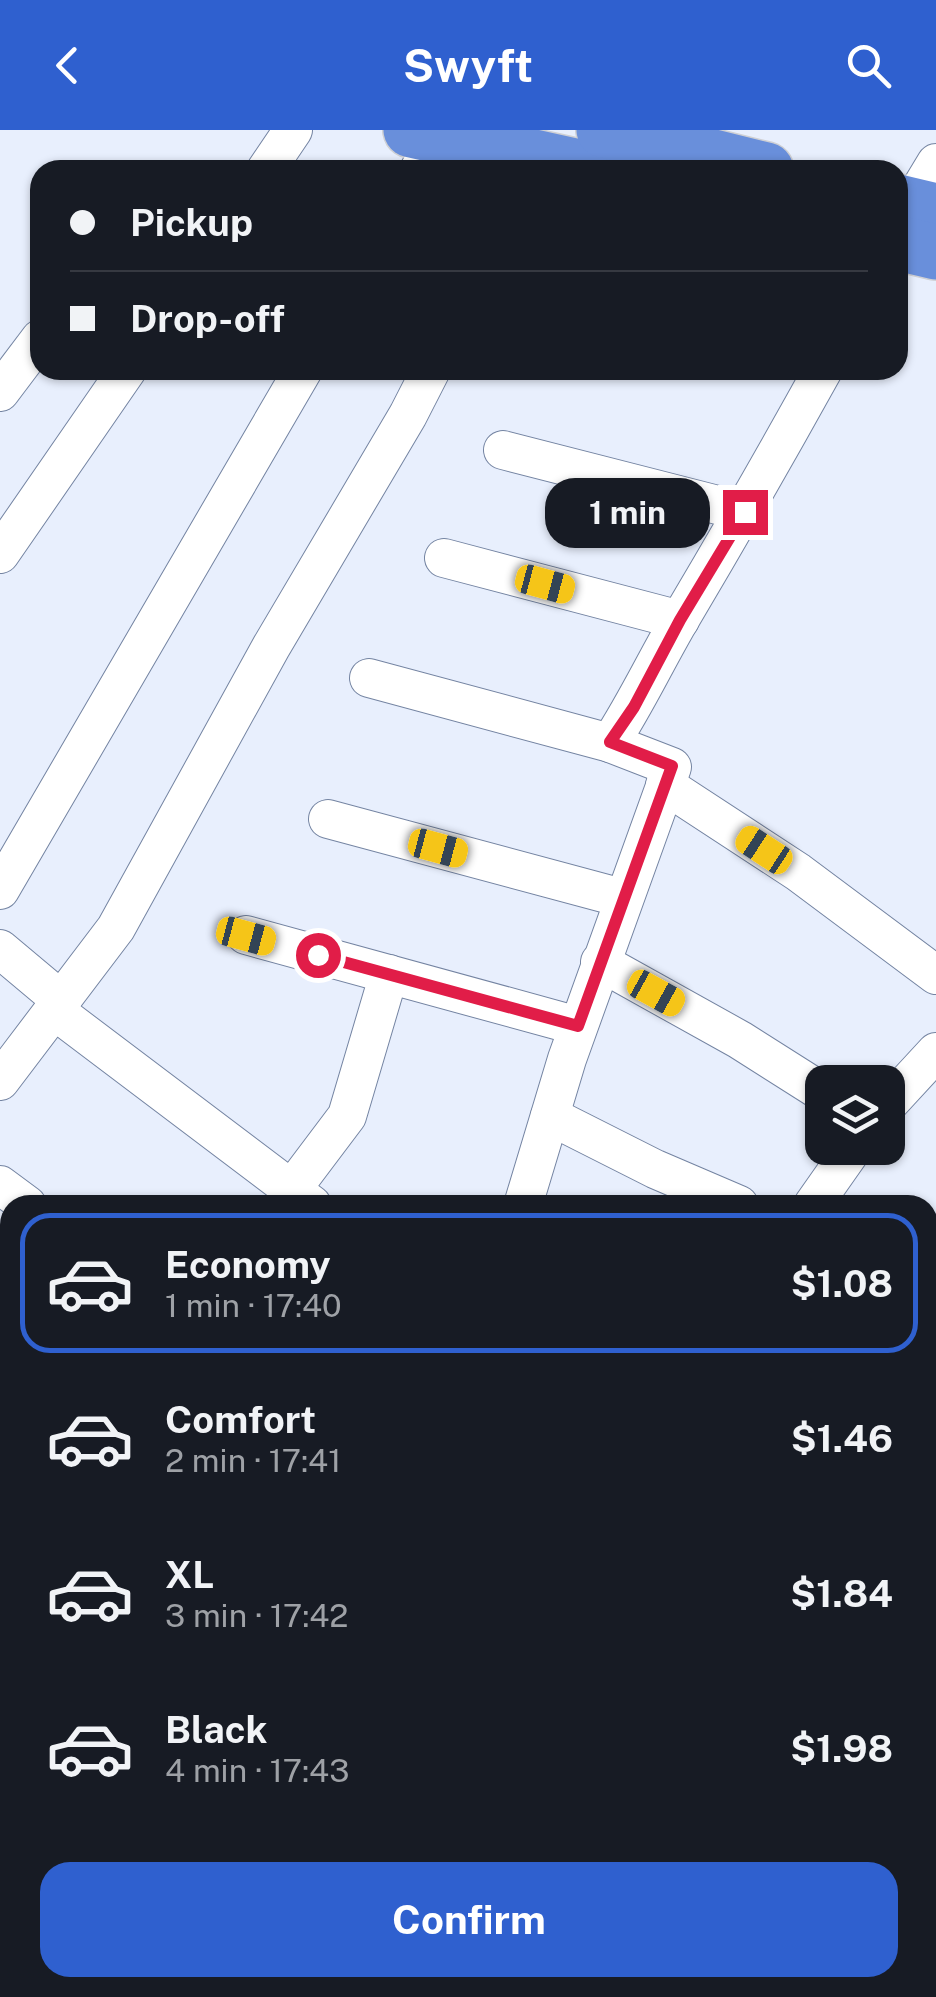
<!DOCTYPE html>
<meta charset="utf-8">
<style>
:root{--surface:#171b24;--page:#20242c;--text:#f1f3f6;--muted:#9ea1a6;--line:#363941;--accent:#2f60cf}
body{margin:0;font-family:"Public Sans",sans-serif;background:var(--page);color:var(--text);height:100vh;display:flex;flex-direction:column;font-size:38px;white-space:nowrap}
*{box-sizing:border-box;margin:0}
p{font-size:32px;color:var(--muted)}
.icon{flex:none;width:55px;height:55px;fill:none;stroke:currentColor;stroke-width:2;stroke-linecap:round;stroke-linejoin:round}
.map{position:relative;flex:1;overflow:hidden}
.details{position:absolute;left:0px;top:1065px;width:938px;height:802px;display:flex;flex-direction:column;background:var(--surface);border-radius:30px 30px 0 0;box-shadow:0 2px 8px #0004}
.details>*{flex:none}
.top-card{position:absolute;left:30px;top:30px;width:878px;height:220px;border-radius:30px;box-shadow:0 2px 8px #0004;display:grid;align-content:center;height:220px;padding:0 40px;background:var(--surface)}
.tools{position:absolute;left:805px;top:935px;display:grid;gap:20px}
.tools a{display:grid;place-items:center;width:100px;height:100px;border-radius:20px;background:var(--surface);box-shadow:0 2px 8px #0004;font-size:50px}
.end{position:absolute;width:45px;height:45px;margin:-22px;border:12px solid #e11d48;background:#fff;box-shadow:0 0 0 5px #fff}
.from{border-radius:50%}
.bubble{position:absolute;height:70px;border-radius:30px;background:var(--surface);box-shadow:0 2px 8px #0004;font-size:32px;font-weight:700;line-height:70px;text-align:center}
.car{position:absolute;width:30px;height:60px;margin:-30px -15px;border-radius:12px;box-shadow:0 0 8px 2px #0007;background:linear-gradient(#f5c518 24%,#345 0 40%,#f5c518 0 76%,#345 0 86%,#f5c518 0)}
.top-card b{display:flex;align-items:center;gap:35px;height:95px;font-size:38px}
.top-card b+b{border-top:2px solid var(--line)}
.top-card i{width:25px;height:25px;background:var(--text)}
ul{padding:18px 0 0;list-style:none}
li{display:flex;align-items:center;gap:30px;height:140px;margin:0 20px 15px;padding:0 20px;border:5px solid transparent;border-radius:30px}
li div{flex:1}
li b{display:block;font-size:38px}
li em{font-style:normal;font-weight:700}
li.selected{border-color:var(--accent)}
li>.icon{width:90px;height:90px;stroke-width:1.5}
.action{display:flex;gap:20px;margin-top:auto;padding:20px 40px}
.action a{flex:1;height:115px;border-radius:30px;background:var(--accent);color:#fff;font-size:40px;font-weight:700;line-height:115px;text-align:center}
header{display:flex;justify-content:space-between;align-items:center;height:130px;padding:0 40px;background:var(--accent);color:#fff;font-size:45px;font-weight:700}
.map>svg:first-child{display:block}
</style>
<header><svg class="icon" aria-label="back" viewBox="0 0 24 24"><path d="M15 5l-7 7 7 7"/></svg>Swyft<svg class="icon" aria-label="search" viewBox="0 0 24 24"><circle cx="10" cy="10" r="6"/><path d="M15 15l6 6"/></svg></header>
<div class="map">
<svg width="936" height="1867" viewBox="0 0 936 1867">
<rect width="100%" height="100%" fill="#e8effd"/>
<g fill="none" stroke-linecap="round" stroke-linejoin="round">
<defs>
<g id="street">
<path d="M266,40L293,0"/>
<path d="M419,40L439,6"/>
<path d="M910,76L936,33"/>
<path d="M0,262L40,209"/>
<path d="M503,320L745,382"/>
<path d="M0,424L127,240"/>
<path d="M444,428L680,490"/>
<path d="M369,548L610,613L672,637L567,929L523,1075"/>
<path d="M610,613C637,572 657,528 682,486C730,405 777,323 823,240"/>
<path d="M665,655L798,742L936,845"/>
<path d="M328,689L622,768"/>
<path d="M0,760L303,240"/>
<path d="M246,805L578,896"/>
<path d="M0,819L62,871"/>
<path d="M600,832L740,910L822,962"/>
<path d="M54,880L312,1075"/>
<path d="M0,951L116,798L271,517L408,285L431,240"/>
<path d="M888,974L936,922"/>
<path d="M550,986L655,1039L739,1075"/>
<path d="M0,1055L27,1075"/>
<path d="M292,1059L347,986L389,844"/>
<path d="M813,1075L853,1018"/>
<path d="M0,1280L10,1287"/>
<path d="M0,1511L10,1498"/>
<path d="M0,1647L10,1649"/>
<path d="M928,1655L936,1657"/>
<path d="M928,1806L936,1768"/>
<path d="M0,1816L10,1807"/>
<path d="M889,1858L929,1867"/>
<path d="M711,1867L713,1858"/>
</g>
<g id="highway">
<path d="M411,0L593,40"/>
<path d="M604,0L766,40"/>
<path d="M898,72L936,81"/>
<path d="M898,113L936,122"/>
</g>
</defs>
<use href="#street" stroke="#7484a2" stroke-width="40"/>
<use href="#highway" stroke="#cfd0d4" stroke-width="58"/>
<use href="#street" stroke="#fff" stroke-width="38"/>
<use href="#highway" stroke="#698fdb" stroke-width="55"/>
</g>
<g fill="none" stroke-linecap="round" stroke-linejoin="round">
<path stroke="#e11d48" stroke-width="12" d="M318,825L578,896L672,636L610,612L634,577L680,490L745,382"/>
</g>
</svg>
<div class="tools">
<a><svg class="icon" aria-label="layers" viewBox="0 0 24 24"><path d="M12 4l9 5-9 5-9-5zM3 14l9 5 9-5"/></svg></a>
</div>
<i class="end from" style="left:318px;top:825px"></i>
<i class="end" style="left:745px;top:382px"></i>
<div class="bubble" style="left:545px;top:348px;width:165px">1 min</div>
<i class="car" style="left:545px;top:454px;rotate:105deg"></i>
<i class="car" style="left:438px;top:718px;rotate:105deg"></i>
<i class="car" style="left:764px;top:720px;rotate:303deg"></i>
<i class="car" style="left:246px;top:806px;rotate:105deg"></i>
<i class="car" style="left:656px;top:863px;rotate:119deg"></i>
<div class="top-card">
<b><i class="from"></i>Pickup</b>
<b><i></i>Drop-off</b>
</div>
<section class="details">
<ul>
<li class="selected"><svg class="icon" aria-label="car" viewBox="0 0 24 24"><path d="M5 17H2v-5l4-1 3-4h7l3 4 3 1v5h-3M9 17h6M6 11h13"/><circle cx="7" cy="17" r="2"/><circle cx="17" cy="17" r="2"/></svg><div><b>Economy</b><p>1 min · 17:40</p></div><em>$1.08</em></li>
<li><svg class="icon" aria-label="car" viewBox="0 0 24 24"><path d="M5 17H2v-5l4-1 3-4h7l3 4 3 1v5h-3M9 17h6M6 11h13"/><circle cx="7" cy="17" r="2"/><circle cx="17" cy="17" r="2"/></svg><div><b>Comfort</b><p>2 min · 17:41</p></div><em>$1.46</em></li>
<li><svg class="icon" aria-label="car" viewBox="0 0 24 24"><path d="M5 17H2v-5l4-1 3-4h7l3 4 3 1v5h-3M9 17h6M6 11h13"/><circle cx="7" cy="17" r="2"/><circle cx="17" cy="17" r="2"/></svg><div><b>XL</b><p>3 min · 17:42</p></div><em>$1.84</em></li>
<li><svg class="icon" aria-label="car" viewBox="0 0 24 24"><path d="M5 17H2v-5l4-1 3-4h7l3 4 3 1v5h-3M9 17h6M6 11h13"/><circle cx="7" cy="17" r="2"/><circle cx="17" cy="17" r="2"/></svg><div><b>Black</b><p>4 min · 17:43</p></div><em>$1.98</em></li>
</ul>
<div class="action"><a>Confirm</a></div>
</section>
</div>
